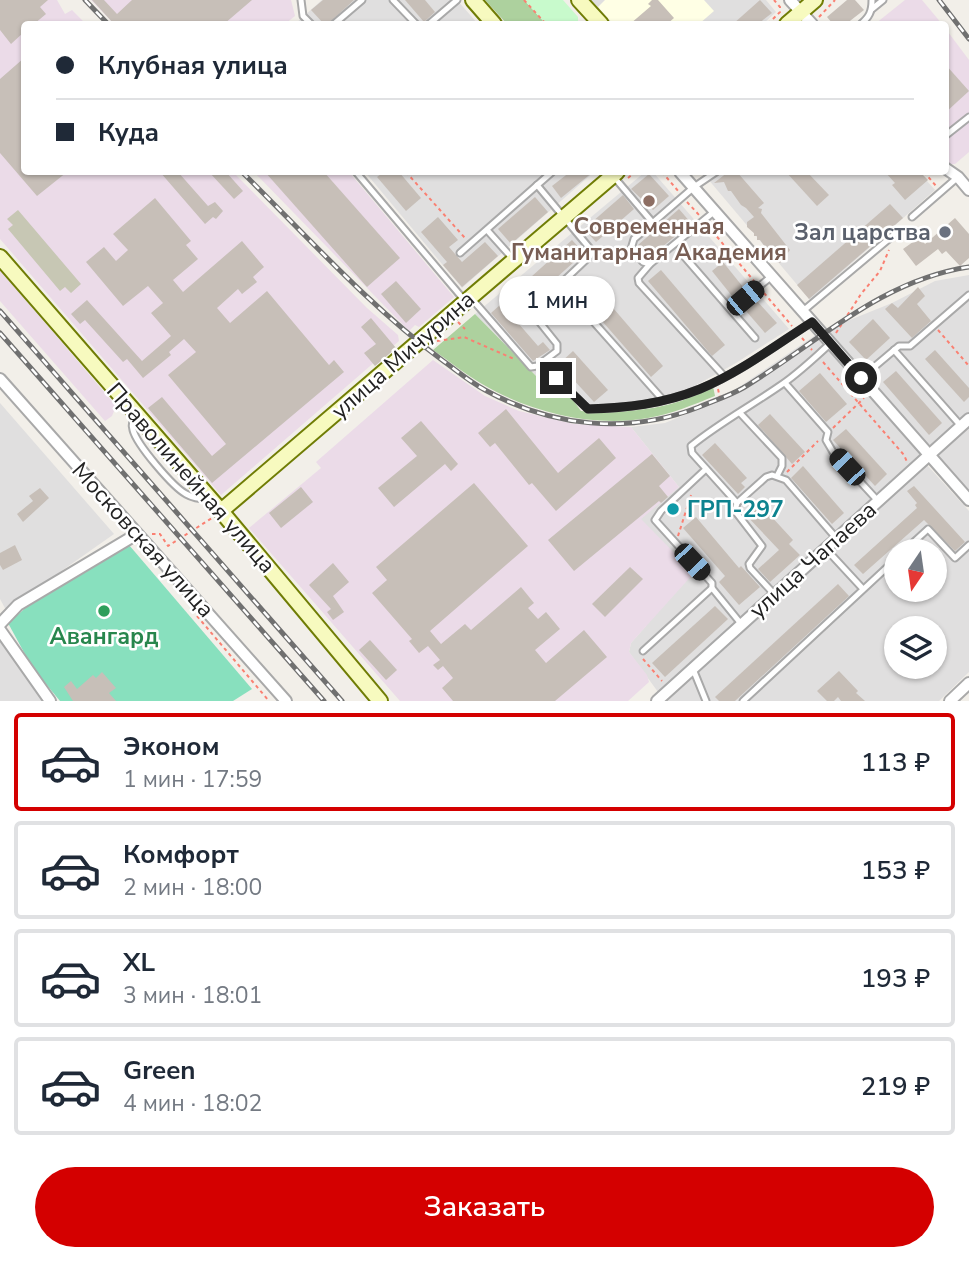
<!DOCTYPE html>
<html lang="ru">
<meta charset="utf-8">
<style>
:root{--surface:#fff;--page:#f2f2f3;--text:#1f2937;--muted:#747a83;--line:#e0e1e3;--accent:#d40000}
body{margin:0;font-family:"Nunito Sans",sans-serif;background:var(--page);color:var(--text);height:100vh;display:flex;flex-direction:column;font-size:26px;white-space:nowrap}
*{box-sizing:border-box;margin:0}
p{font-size:23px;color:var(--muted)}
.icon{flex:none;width:38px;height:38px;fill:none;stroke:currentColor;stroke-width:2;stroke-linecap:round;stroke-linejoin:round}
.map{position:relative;height:701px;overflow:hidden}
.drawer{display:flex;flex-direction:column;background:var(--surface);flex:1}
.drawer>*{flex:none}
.top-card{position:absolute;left:21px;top:21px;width:928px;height:154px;border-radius:7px;box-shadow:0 2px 5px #0004;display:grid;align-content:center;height:154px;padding:0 35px;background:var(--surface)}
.needle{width:46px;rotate:193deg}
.fabs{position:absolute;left:884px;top:539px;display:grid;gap:14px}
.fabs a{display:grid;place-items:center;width:63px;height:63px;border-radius:50%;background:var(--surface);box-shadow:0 2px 5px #0004;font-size:35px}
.end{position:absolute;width:32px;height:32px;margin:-16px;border:9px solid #222;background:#fff;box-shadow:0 0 0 4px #fff}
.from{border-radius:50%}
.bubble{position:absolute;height:49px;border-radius:24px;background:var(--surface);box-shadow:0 2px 5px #0004;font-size:23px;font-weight:600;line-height:49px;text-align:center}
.car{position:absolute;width:21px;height:42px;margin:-21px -10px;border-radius:9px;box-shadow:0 0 5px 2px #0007;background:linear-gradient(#222 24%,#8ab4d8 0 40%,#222 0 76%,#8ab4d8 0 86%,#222 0)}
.top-card b{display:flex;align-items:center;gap:24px;height:66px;font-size:26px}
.top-card b+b{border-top:2px solid var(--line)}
.top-card i{width:18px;height:18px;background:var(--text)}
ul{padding:12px 0 0;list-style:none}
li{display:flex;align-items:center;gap:21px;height:98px;margin:0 14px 10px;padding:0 21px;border:4px solid var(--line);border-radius:7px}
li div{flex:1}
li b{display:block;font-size:26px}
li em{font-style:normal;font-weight:600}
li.current{border-color:var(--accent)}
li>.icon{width:63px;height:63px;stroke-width:1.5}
.cta{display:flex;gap:14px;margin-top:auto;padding:14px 35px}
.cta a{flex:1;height:80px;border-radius:42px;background:var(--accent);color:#fff;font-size:28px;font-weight:600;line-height:80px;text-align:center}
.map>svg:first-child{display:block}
</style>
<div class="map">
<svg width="969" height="701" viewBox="0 0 969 701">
<rect width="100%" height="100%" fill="#f2efe9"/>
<g fill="#e0dfdf" fill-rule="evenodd">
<path d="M322,0H457L478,24H295Z"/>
<path d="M591,0H766L776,12L763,24H613Z"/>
<path d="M365,172H594L462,288Z"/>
<path d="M645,172H653L789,329L736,363L691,388L653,399L596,406L573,400L538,378L475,314Z"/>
<path d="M702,172H919L935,190L810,300Z"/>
<path d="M969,275V415L930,451L825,330L892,303L935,281Z"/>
<path d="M817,334L924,455L658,692L629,652L631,643L646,626L640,519L679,487L631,427L665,423L720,400Z"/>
<path d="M0,403L114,534L6,610L0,599Z"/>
<path d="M969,426V491L937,455Z"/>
<path d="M927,465L969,511V672L939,701H664ZM896,551H934V590H896ZM896,628H934V667H896Z"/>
<path d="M0,638L48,701H0Z"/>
</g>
<g fill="#ebdbe8">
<path d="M0,0H57L65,14L72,10L86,24H24V172H233L367,308L398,335L399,341L221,495L0,239Z"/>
<path d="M91,0H291L295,16L285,24H114Z"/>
<path d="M905,0H922L942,24H875Z"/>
<path d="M945,28L969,60V152L955,164H945Z"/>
<path d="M254,172H349L454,297L419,327L415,325L409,331Z"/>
<path d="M0,270L116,406L112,416L105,421L0,301Z"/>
<path d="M433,360L485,396L519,411L574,424L631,427L679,487L641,519L694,573L631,643L629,652L647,675L649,682L628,701H400L249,528L321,468L316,462Z"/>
</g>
<path fill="#ffffe5" d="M605,0H704L714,11L699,24H613L598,7Z"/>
<path fill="#c7c7b4" d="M18,210L81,284L71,293L65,287L60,291L8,229L13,225L7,219Z"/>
<g fill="#add19e">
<path d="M485,0H524L546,24H507Z"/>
<path d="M475,314L538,378L573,400L581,411C625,414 674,410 713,386L715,396C693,405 671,414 648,418C593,428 529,412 482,384C465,374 449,361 433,350Z"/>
</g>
<path fill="#c8facc" d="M524,0H563L578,17V24H546Z"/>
<path fill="#88e0be" d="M129,545L252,689L233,701H60L32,667L8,623L36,599Z"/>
<g fill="#c7bfb8">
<path d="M0,0H48L40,7L46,14L34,24H24V32L11,44L0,30Z"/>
<path d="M92,0H104L117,14L132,0H252L224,24H114Z"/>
<path d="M323,0H354L328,24H324L311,10Z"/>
<path d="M405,0H425L435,12L424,22Z"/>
<path d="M652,0H658L674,18L667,24L664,21L660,24H630L651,6L648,4Z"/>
<path d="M760,0L772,13L758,24H733Z"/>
<path d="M847,0H855L864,10L846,24H833L827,17Z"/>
<path d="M24,58V172H67L37,196L0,153V79Z"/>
<path d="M945,64L969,91L945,113Z"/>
<path d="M160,172H178L208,206L215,202L223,211L216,219L213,217L205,224Z"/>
<path d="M209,172H226L243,191L234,199Z"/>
<path d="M265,172H324L400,258L367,287Z"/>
<path d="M384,172H399L421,198L406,211L377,177Z"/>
<path d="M570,172H593L561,198L552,186Z"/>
<path d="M728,172H737L764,203L758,208L762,209L761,213L790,250L780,263L776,262L760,240H757V236H754V233L747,227V222L754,217L746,208L741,205L731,191H728L724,182L714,183Z"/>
<path d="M786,172H807L829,195L817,206Z"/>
<path d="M885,172H920L928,180L905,200L892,185L895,183Z"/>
<path d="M649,174L669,196L653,210L631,189Z"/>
<path d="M623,195L634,209L596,242L584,229Z"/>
<path d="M535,197L548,212L511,244L498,229Z"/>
<path d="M155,198L191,241L186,245L198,259L173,280L183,292L242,241L264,267L253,277L257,282L242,294L238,289L217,308L230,323L267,291L329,365L334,360L344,372L212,483L148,408L162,397L212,456L226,444L168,375L196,352L184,339L169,352L171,355L143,378L127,359L123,362L85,320L80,324L71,314L87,300L142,361L171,336L151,313L163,303L148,286L123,306L86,262L104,247L116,261L128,250L113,234Z"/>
<path d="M890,204L903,218L809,299L797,285Z"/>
<path d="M679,209L691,223L649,258L646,257L637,247L638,245Z"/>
<path d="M438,217L458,240L449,247L462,262L485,242L498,256L462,287L443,265L447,262L421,232Z"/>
<path d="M955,218L969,234V258L960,266L946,251L942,254L938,249L916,266L903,249L920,237L925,244Z"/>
<path d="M572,240L584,253L536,296L538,298L529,305L527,303L512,316L538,346L543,342L550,350L533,361L491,313Z"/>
<path d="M723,262L743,287L732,296L712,271Z"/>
<path d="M661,270L725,345L712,356L648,281Z"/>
<path d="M396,281L421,309L406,323L381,294Z"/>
<path d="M918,287L925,296L917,304L931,321L912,338L885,309L892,303L898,308Z"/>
<path d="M601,294L663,366L651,377L588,305Z"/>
<path d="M757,301L777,323L765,333L746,311Z"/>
<path d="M371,318L396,348L375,366L364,353L376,344L361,327Z"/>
<path d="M873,319L890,338L866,360L849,342Z"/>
<path d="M935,350L969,388V397L964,402L925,359Z"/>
<path d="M573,351L608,390L594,402L559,364Z"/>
<path d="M896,371L942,423L929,435L883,382Z"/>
<path d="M820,373L847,404L826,422L799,391Z"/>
<path d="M506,409L558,473L599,438L616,458L556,511L532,483L529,485L495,443L490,447L478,433Z"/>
<path d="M770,414L805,452L792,464L758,425Z"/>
<path d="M421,421L458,464L451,471L445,464L394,507L378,488L417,456L401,438Z"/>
<path d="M846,429L887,474L875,486L833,440Z"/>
<path d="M715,443L747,478L741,483L745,487L738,494L702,455Z"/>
<path d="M652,454L670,476L659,486L668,497L661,503L659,501L574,571L548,540Z"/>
<path d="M803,466L844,513L832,524L791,478Z"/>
<path d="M474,483L528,546L430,631L441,644L465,624L471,630L521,587L534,603L528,608L538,619L546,612L560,629L535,650L546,663L584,630L607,657L555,701H453L442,688L453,678L443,666L438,670L433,665L440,660L428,646L419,653L409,641L412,639L372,593L387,580L376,567Z"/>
<path d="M914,486L965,542L955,551L924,520L863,574L854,565L917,508L915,505L917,503L907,491Z"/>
<path d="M301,487L313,502L281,528L269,513Z"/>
<path d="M40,488L49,498L23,522L17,514L33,501L29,496Z"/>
<path d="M758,502L793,540L789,544L800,555L770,582L758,569L779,550L745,514Z"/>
<path d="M696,517L739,568L741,566L760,587L739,605L719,582L725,576L683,528Z"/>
<path d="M15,545L22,560L3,570L0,565V553Z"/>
<path d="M333,563L349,582L333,596L344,612L333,620L327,612L331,609L309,585Z"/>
<path d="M630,567L643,579L605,617L592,604Z"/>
<path d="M838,584L849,596L735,701H719L715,697Z"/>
<path d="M715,606L728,619L665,677L652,663Z"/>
<path d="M370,640L397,670L386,680L359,650Z"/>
<path d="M839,671L858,691L856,693L865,701H841L838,697L834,701H827L817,691Z"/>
<path d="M102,672L116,688L109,693L116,701H73L64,687L71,681L77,689L93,675L96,678Z"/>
</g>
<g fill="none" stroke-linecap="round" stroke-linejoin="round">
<defs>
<g id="lane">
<path d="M301,0L303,16L311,24"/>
<path d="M393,0L416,24"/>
<path d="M872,9L883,0"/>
<path d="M334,24L362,0"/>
<path d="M429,24L457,0"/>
<path d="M861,24C869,17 872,12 872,0"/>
<path d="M945,136L969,117"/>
<path d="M356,172L465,301"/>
<path d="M614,177L653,223"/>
<path d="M715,211L650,264L643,262L631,249L634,239L694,187L716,172"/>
<path d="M912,217L958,177"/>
<path d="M487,230L513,259"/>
<path d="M460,253L552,172"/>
<path d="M683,255L755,338"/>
<path d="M650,264L638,278L639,283L724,376"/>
<path d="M472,299L531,367L537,366L557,351V344L533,314L534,309L590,256L592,251L537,185"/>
<path d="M731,309L772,276"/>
<path d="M583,310L663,400"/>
<path d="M803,311L896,233"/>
<path d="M894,350L961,426"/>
<path d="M556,378L588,409C626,408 663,404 700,389C738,374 777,344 812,322"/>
<path d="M861,378L899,346H910L969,295"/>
<path d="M785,383L828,432L826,440L833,452L878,501"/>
<path d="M740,413L782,458V466L777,476"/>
<path d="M136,415C133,420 131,424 133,430C137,445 173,487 186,494C193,498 200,499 208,499"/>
<path d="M706,469L661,511L655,520L712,583V588L742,625"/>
<path d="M737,503L692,453L691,446C719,423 751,406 781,385C799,373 815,357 831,343"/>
<path d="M826,549L863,589"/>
<path d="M904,551L928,529L955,558L969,545"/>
<path d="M775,595L750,568L749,564L762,546L735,511L737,503L766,477L772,475L786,480L837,539"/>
<path d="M643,651L712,588"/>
<path d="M693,669L706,701"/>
<path d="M743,701L896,559"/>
</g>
<g id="street">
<path d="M790,0L812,24"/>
<path d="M945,168L958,177L969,190"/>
<path d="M680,172L969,500"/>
<path d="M0,379L286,701"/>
<path d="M0,624L18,605L137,534"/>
<path d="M0,630L50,701"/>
<path d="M657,701L969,419"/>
<path d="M950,701L969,683"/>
</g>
<g id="secondary">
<path d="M473,0L494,24"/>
<path d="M579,0L601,24"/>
<path d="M787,24L815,0"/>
<path d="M0,257L221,511L380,701"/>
<path d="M221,511L617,172"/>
</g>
</defs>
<use href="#lane" stroke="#a9a9a9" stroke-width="9"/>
<use href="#street" stroke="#a9a9a9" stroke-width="14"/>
<use href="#secondary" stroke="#707d05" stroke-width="18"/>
<g stroke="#fa8072" stroke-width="2" stroke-dasharray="3.5 3.5" stroke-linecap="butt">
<path d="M524,0L546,24"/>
<path d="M819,17L835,0"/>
<path d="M768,24L780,12V7L774,0"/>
<path d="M406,172L465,238"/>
<path d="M662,172L679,192"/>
<path d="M924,172L937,187"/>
<path d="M628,178L635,172"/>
<path d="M687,202L700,216"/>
<path d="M708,226L754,281"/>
<path d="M764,293L792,326"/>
<path d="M458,322L465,329"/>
<path d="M938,330L969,366"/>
<path d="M836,333L861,294L880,271L889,250"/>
<path d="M802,338L812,350"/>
<path d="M437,341L464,337L514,359"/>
<path d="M823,362L904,455L907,462"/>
<path d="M718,389L720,398"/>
<path d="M833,428L864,398"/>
<path d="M787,472L818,441"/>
<path d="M152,534H160L168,546L212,518"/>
<path d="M678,536L691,495"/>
<path d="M197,616L269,701"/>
<path d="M643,659L662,681"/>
</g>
<use href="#lane" stroke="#fff" stroke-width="5"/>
<use href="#street" stroke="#fff" stroke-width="10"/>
<use href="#secondary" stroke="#f7fabf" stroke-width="14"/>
<defs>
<g id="rail">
<path d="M85,0L108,24"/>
<path d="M939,0L969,39"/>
<path d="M242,172C307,236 369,306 442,360C456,370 470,382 485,390C552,427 628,435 699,407C713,401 729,396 743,388C816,344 881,280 969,267"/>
<path d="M0,311L342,701"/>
<path d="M0,333L324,701"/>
</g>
</defs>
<use href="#rail" stroke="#707070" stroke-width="5"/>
<use href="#rail" stroke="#fff" stroke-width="2.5" stroke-dasharray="8" stroke-linecap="butt"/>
</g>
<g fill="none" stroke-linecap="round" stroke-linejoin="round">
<path stroke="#222" stroke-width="9" d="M556,378L588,409C626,408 663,404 700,389C739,373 776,345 812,322L861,378"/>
</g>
<circle fill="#8d6e63" stroke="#fff" stroke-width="2.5" cx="649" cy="201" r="7"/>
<circle fill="#6b7280" stroke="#fff" stroke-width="2.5" cx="945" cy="232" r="7"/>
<circle fill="#0f9aa8" stroke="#fff" stroke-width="2.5" cx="673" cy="509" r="7"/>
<circle fill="#2e9e5b" stroke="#fff" stroke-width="2.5" cx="104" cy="611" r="7"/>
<g text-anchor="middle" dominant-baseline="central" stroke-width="5" stroke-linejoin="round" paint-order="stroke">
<g font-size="23" font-weight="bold" fill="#785e54" stroke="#fff">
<text x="649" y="226">Современная<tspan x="649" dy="26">Гуманитарная Академия</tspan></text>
</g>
<g font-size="23" font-weight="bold" fill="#5b616d" stroke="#fff" text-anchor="end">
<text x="931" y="232">Зал царства</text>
</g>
<g font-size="23" fill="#222" stroke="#fff">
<text transform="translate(403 355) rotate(-41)">улица Мичурина</text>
<text transform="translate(191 478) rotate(49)">Праволинейная улица</text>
<text transform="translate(143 540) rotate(48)">Московская улица</text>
<text transform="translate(813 560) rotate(-42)">улица Чапаева</text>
</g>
<g font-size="23" font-weight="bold" fill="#0d838f" stroke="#fff" text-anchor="start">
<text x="687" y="509">ГРП-297</text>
</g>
<g font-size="23" font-weight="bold" fill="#27864d" stroke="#fff">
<text x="104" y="636">Авангард</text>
</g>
</g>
</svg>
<div class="fabs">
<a><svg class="needle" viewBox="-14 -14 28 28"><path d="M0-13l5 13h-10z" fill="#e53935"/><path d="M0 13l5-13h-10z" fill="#747a83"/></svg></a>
<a><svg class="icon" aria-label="layers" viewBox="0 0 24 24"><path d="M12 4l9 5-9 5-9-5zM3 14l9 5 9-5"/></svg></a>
</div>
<i class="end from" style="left:861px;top:378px"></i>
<i class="end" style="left:556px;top:378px"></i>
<div class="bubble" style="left:499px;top:276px;width:116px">1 мин</div>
<i class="car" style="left:745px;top:298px;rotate:50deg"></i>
<i class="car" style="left:847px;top:467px;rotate:317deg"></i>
<i class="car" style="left:692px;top:562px;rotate:137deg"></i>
<div class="top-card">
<b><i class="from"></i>Клубная улица</b>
<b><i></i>Куда</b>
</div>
</div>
<section class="drawer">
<ul>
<li class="current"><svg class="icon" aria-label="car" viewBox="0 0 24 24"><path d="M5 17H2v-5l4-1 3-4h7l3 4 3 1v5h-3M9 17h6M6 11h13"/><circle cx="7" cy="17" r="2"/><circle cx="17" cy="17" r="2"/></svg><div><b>Эконом</b><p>1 мин · 17:59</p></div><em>113 ₽</em></li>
<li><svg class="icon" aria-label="car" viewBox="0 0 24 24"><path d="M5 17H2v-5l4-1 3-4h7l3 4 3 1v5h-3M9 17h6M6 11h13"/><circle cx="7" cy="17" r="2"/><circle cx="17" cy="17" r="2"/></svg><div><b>Комфорт</b><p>2 мин · 18:00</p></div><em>153 ₽</em></li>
<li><svg class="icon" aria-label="car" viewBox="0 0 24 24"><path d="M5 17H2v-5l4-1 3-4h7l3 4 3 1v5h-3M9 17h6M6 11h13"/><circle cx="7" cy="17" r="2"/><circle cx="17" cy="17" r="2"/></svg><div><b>XL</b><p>3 мин · 18:01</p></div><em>193 ₽</em></li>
<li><svg class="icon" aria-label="car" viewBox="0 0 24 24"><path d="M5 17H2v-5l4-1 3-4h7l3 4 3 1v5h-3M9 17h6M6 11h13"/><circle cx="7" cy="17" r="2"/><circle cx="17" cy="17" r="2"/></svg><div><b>Green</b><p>4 мин · 18:02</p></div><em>219 ₽</em></li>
</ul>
<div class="cta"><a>Заказать</a></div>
</section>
